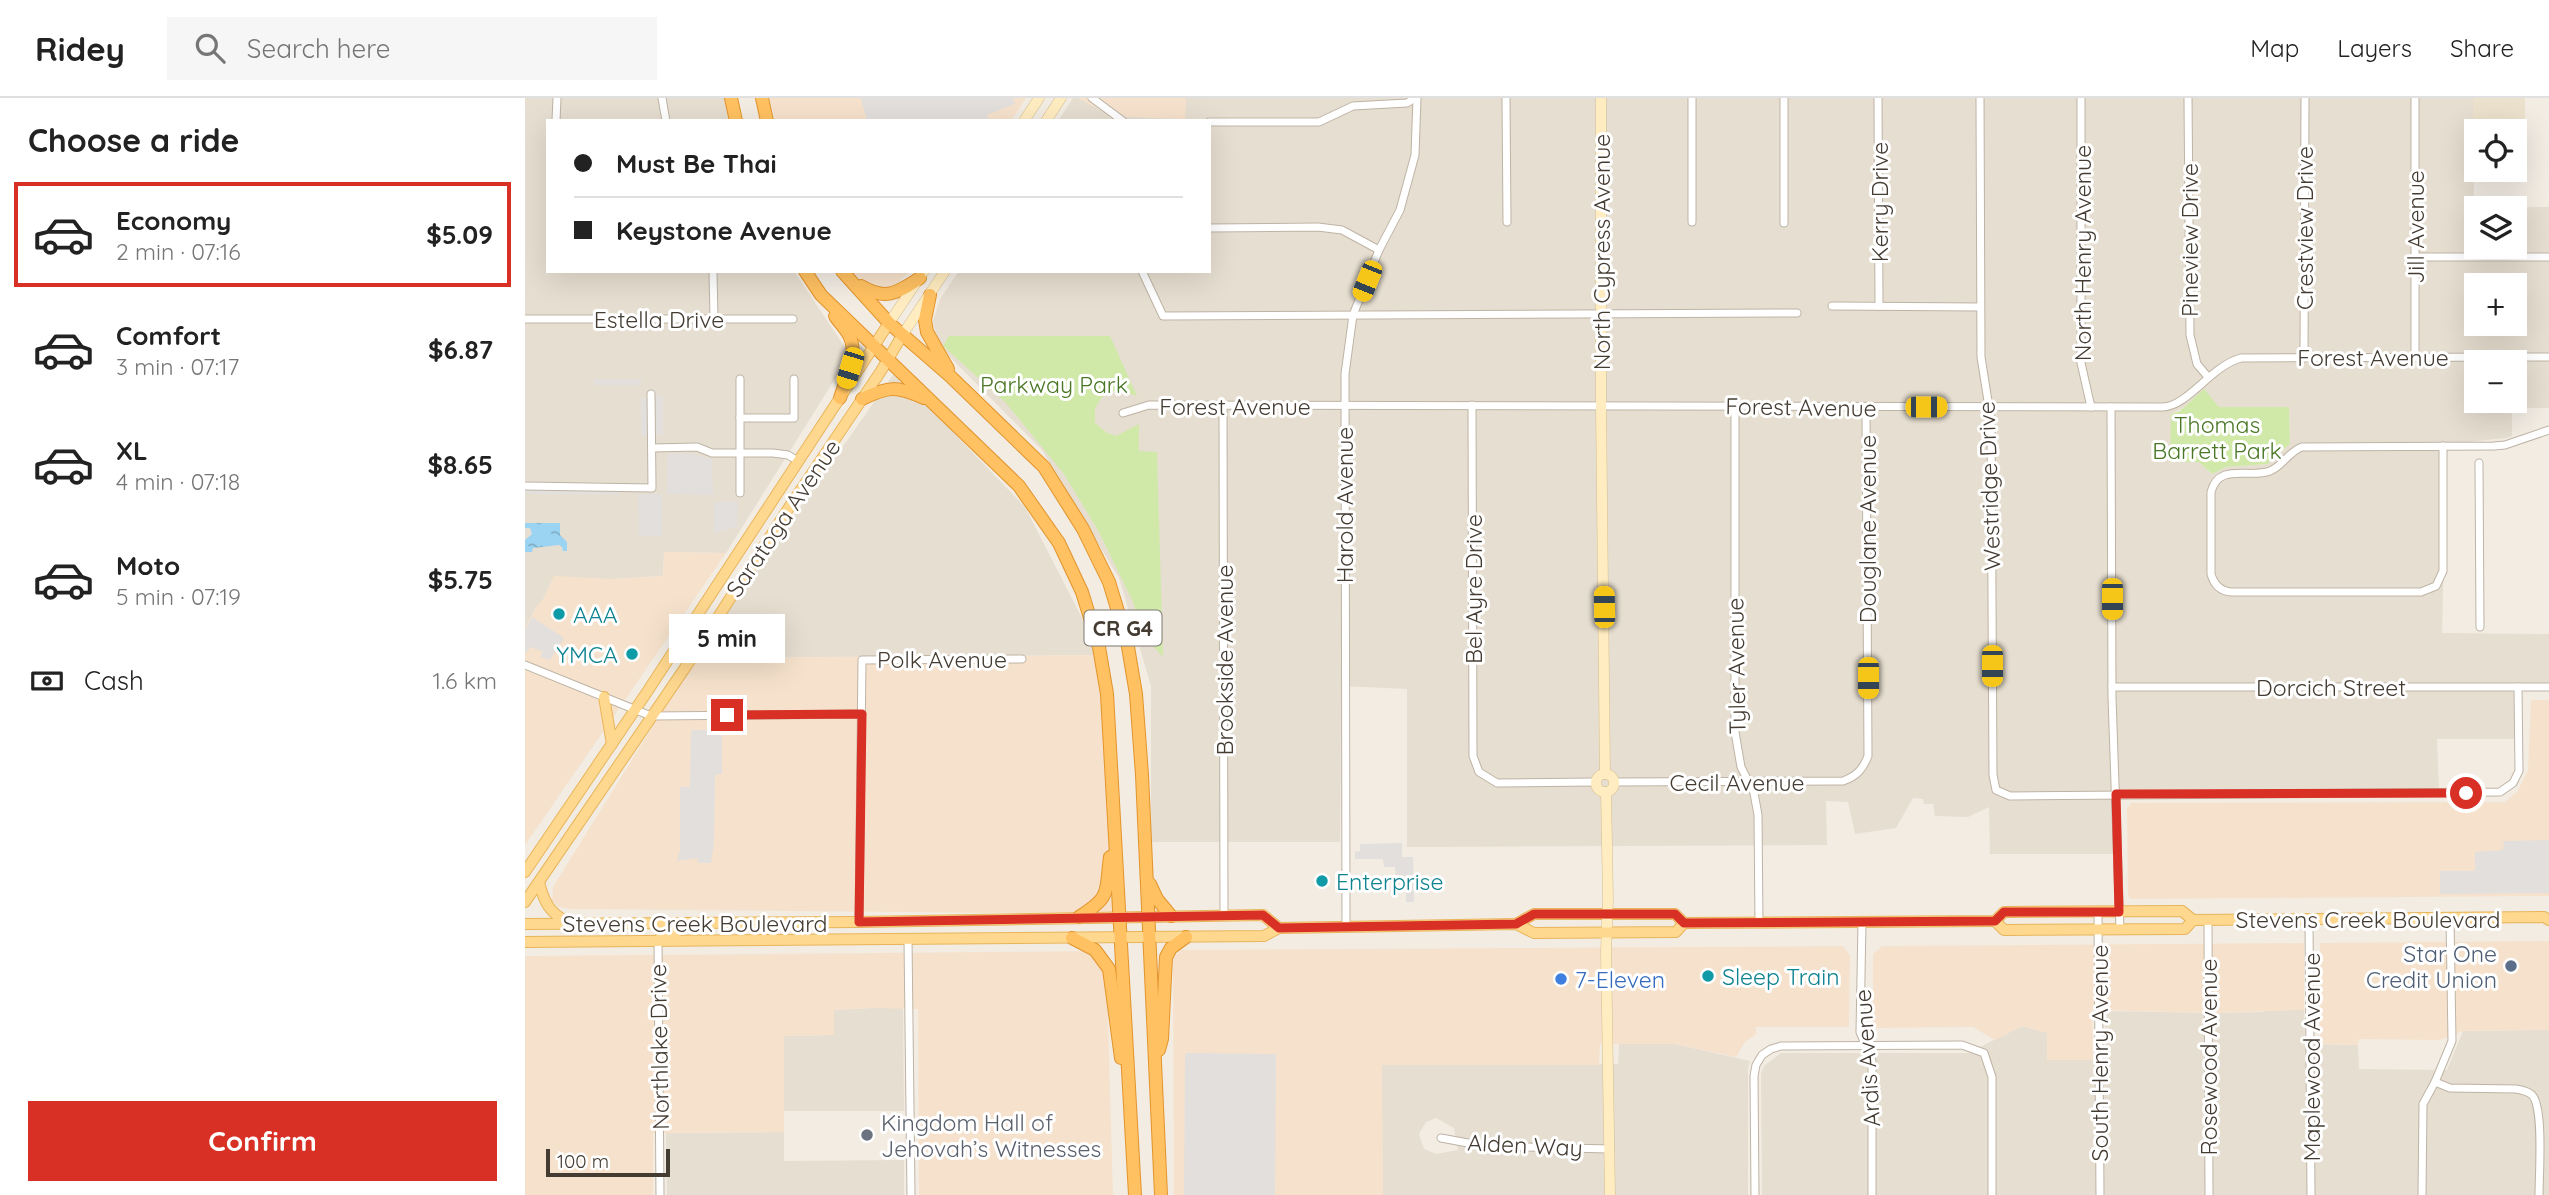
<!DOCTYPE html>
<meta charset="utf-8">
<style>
:root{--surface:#fff;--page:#f6f6f6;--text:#222;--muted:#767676;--line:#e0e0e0;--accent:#d93025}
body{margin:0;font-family:Quicksand,sans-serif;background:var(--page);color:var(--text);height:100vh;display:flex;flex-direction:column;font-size:26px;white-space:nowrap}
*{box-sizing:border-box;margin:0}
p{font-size:23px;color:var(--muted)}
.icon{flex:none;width:38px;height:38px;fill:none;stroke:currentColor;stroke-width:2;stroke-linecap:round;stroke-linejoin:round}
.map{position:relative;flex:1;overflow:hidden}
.details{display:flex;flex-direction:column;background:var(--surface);width:525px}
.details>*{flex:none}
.banner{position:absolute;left:21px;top:21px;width:665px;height:154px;border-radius:0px;box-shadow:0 7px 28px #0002;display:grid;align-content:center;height:154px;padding:0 28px;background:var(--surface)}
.buttons{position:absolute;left:1939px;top:21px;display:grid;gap:14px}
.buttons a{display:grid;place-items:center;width:63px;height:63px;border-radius:0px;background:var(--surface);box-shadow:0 7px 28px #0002;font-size:35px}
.scale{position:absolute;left:21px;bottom:18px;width:124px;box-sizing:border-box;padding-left:7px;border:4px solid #443c33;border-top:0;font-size:19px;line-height:24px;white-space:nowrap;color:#443c33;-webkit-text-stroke:5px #fff;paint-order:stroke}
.end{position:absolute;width:32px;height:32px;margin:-16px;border:9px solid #d93025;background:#fff;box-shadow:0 0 0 4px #fff}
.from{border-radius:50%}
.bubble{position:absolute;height:49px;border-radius:0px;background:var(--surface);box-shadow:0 7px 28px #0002;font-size:23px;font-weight:700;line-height:49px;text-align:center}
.car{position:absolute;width:21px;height:42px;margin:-21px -10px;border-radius:9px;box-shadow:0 0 5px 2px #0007;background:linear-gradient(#f5c518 24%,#345 0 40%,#f5c518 0 76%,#345 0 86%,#f5c518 0)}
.banner b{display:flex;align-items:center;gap:24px;height:66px;font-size:26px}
.banner b+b{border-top:2px solid var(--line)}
.banner i{width:18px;height:18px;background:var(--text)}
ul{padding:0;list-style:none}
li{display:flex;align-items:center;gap:21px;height:105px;margin:0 14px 10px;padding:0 14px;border:4px solid transparent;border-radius:0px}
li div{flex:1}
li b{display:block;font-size:26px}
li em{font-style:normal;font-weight:700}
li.on{border-color:var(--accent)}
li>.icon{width:63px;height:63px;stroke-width:1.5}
h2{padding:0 28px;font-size:32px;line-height:84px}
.pay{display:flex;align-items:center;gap:18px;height:77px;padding:0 28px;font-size:26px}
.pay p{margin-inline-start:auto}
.cta{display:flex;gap:14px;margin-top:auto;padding:14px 28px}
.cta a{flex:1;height:80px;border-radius:0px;background:var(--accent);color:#fff;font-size:28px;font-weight:700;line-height:80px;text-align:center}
header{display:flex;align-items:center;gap:42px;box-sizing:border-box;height:98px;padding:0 35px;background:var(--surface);border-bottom:2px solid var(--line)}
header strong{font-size:33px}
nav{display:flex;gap:38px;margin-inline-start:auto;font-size:24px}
.search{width:490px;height:63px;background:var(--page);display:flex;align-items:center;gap:18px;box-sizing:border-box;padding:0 24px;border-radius:0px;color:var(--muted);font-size:26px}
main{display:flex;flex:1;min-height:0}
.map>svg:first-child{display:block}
</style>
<header>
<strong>Ridey</strong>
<div class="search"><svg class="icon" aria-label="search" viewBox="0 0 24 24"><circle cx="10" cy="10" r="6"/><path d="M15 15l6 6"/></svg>Search here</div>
<nav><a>Map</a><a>Layers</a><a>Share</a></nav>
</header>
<main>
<section class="details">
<h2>Choose a ride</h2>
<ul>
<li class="on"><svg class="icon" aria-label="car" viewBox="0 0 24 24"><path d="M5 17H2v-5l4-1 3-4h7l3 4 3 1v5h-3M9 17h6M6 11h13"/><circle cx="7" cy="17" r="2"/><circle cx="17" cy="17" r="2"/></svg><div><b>Economy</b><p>2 min · 07:16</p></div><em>$5.09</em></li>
<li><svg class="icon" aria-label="car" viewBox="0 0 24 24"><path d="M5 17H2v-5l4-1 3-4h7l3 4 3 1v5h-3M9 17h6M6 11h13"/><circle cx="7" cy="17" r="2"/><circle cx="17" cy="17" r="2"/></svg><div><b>Comfort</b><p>3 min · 07:17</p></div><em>$6.87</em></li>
<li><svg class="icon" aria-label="car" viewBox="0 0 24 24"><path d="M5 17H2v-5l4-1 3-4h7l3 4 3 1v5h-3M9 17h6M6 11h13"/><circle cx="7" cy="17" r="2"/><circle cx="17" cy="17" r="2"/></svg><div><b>XL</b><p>4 min · 07:18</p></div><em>$8.65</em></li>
<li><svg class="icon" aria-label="car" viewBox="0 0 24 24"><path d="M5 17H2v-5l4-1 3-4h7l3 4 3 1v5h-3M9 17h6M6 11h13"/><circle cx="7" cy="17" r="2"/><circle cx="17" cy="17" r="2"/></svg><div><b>Moto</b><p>5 min · 07:19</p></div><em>$5.75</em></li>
</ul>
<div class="pay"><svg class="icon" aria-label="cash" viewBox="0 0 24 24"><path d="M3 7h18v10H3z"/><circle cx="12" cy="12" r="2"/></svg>Cash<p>1.6 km</p></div>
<div class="cta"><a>Confirm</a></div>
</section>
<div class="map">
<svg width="2024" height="1097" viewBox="0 0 2024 1097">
<defs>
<pattern id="water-ripples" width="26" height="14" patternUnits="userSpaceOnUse" patternTransform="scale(1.75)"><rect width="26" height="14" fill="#9bd4f2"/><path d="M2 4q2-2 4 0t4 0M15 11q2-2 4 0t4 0" fill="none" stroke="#80adc5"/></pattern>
</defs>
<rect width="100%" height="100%" fill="#f2ece3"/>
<g fill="#e6ded0" fill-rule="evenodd">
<path d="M0,0H199L205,23H23V173H269L325,257L201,455L139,454L138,478L89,481L18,502L11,509L0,530Z"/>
<path d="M548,0H553L586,18L659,21L661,0H1948L1949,110L2024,109V310H1987V338L1981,340L1922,346L1917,535L2024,536V587L1990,588L1989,641H1912L1914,692L1590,691L1592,756H1465L1464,709L1443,719L1410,718L1408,706H1399L1398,701L1388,700L1371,730L1330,736L1323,704L1301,703L1302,747L882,749V591L816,588L815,744H626V588L594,480L517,352L413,247L408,223L415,201L434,173H684V23H533ZM1951,110H1990V149H1951ZM1951,187H1990V226H1951ZM1951,264H1990V303H1951ZM1679,292L1694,309H1764L1765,346L1742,366L1701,369L1686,376L1675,364L1646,316L1658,310Z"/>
<path d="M370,274L500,409L576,557L170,560Z"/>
<path d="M346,910H378L379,1013H259V938L309,937V912Z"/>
<path d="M1738,912H1779L1780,946L1833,947L1834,971L1922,972L1938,933L2024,932V1097H1237L1236,976L1239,968L1256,955H1443L1497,928L1523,935V962H1580V913L1689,915L1738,914Z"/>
<path d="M1094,946H1150L1225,963L1223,971V1097H858L856,967L1093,966ZM911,1020L929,1030L933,1052L911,1056L899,1051L894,1036L901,1024Z"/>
<path d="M259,1034V1063L379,1062V1097H142L141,1035Z"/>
</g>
<g fill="#f6e2cc">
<path d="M245,0H501L486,23H250Z"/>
<path d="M553,0H661L660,21L586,18Z"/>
<path d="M325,173H385L368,190H349Z"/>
<path d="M139,454L201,455L0,747V530L11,509L18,501L29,478L89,481L138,478Z"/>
<path d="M576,557L592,816L46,811L34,809L27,803L28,789L170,560Z"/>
<path d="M2006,602H2024V798L1606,801L1603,797L1602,711L1606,705L1980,704L1992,694L2003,672Z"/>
<path d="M2024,843V932L1938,933L1915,942L1834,941L1833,947L1795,946V845Z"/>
<path d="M1779,845V912L1689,915L1567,912L1568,962H1522V935L1497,928L1470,942L1448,929L1348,930V856L1357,848Z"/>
<path d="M1318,848L1325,857L1324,929H1231V936L1220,944L1211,959L1150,946H1075L1074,967H857L858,1097H649L648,860L656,852Z"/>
<path d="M581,853L588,1097H394L393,911L347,910L309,912V937L259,938V1034L128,1035V1097H0V858Z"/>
</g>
<path fill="#ece1cc" d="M1948,0H2000V42H1990V33H1951V42H1948Z"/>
<g fill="#d0e9a9">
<path d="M424,238H585L612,298L593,292L579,296L570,310V325L582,335L591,338L614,326V353L632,354L638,559L618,537L608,504L574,434L539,376L481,305L418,248Z"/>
<path d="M1679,291L1694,309H1764L1765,346L1742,366L1701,369L1687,376L1674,364H1645L1646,316L1655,313Z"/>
</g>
<g fill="#e2dfdc">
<path d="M336,0H488L490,6L462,17L464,23H342Z"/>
<rect x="69" y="281" width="47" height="6"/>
<rect x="131" y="298" width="7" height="39"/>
<rect x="116" y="300" width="7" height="38"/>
<path d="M142,356H168L187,361L188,397L142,396Z"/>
<path d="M0,388L94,389V397L0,396Z"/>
<path d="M113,396H137V438H114Z"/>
<path d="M189,404H213L212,429L189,435Z"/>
<path d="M7,519L39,540L25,562L16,559L17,553L6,549L0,555V532Z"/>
<path d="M166,632H197V676L190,677L189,745L186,765H173L172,760L152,763L155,751V689H165Z"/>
<path d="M2024,742V795L1915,796V773H1950V754L1978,752L1979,743Z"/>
<path d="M877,745V759H888L889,804H881V781H871L870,769H859L858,761H830V754L835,753V746Z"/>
<path d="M660,955L751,956L750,1097H659Z"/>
</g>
<path fill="url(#water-ripples)" d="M0,425H35V437L42,444V453H38L37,449L34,447L8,450L7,454H0V442L7,436L5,430H0Z"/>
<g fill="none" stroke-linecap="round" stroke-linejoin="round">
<defs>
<g id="street">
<path d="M137,0L141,23"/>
<path d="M567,0L598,23"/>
<path d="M981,0L982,124"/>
<path d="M1167,0V124"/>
<path d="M1259,0V125"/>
<path d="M1353,0L1354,208"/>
<path d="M1455,0L1456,259L1466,322L1468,677L1471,692L1485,698L1975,694L1988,685L1994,673L1993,589"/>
<path d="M1556,0V265L1566,309"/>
<path d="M1663,0L1665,237L1672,266L1683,279"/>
<path d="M1890,0V259"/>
<path d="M31,23L32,0"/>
<path d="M684,24H794L828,8L882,5L890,0"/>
<path d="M684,130L793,129L817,132L854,152"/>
<path d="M1890,159H2024"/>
<path d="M188,173L189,221"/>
<path d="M617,173L638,218L1272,215"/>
<path d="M1307,208L1455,209"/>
<path d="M0,221H268"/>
<path d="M1779,260L1780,0"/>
<path d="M215,281V395"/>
<path d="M947,307L948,658L954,674L972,685L1071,684"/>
<path d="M698,308L699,817"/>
<path d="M1210,308V634L1216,669L1229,695L1233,717L1234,824"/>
<path d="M1586,309L1587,599L1595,831"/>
<path d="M598,315L624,307L1638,309C1663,308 1686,268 1716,260L2024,259"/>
<path d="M215,320H269V281"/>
<path d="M1918,348V473L1911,488L1896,494H1706C1695,493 1689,487 1686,476V394C1694,364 1724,381 1745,373C1758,368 1763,354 1777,349L1969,348L1980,347L2024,332"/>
<path d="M127,350L172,349L187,355H248L263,357L273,363"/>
<path d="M1954,365L1955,529"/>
<path d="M0,388L127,390L126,296"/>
<path d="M0,567L126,618L337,616"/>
<path d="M1587,589H2024"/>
<path d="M1089,684L1318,683C1332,678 1338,671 1343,658L1341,310"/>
<path d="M1573,814L1575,1097"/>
<path d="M1784,821L1786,1097"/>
<path d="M1683,822L1684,1097"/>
<path d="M334,824L337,562L497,561"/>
<path d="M1337,824L1335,934L1347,963V1097"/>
<path d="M821,827L820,276L828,217L854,152L875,112L890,57L892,0"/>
<path d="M383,841L386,1097"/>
<path d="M133,843L135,1097"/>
<path d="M1910,984L1925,990L1991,991C1997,992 2003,993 2007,997C2019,1009 2014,1077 2014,1097"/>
<path d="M916,1040L959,1048L1085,1051"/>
<path d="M1230,1097L1229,978L1231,967L1237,957L1246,951L1256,948L1437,947L1459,955L1467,979V1097"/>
<path d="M1897,1097L1898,1006L1910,984L1927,943L1925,820"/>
</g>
<g id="secondary">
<path d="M1076,0V307L1080,676"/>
<path d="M499,23L514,0"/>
<path d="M521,23L536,0"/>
<path d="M364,225L399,173"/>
<path d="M378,236L420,173"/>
<circle cx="1080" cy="685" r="9"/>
<path d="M1081,694L1083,801L1081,853L1085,1097"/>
</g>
<g id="primary">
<path d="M79,599L87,646"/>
<path d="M0,774L122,594L364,225"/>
<path d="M14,784C19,804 24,814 42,824"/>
<path d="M0,804L162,567L265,408L356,273L378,236"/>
<path d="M1470,823L1479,832L1660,831L1668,822"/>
<path d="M0,826L334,824L738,817L754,830"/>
<path d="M991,826L1009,816H1150L1159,825L1470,823L1479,814L1657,813L1668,822L2019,819L2024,822"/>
<path d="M133,843L140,834L153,833L162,825"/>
<path d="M0,844L739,838L754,830L991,826L1009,835L1151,834L1159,825"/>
</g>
<g id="highway">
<path d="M206,0L211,23"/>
<path d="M237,0L242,23"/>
<path d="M280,173L296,197L494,388L534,445L557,494L574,549L582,596L610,1097"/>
<path d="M317,173L364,225L425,278L519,369L558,431L584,484L602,543L611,596L617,677L636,1097"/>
<path d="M336,188C361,203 372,195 395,180"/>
<path d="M405,197L400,222L402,234L423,271"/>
<path d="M310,218C314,224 320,230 324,237C334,256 321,281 315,300"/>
<path d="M337,301C364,288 371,288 399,300"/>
<path d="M625,786L632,801L646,818"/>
<path d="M554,819C587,798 580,795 585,759"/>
<path d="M547,840L570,852L584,871L596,960"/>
<path d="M634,952L637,941L641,859L646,850L661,839"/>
</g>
</defs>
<use href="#street" stroke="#beb4a5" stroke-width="9"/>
<use href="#secondary" stroke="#d4be90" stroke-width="11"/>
<use href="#primary" stroke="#e8b55b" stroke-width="12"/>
<use href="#highway" stroke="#e3942c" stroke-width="14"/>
<use href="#street" stroke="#fff" stroke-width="7"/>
<use href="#secondary" stroke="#ffecc0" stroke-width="10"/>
<use href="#primary" stroke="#ffd88f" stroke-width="10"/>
<use href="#highway" stroke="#ffc161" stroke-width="12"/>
</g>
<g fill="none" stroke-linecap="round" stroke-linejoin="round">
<path stroke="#d93025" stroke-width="9" d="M202,617L337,616L334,824L738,817L754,830L991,826L1009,816H1150L1159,825L1470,823L1479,814H1594L1591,696L1941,695"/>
</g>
<g fill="#0f9aa8" stroke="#fff" stroke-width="2.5">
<circle cx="34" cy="516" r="7"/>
<circle cx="107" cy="556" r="7"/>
<circle cx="797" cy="783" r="7"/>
<circle cx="1183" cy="878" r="7"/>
</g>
<circle fill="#5c6f8a" stroke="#fff" stroke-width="2.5" cx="1986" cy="868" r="7"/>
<circle fill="#3f7fe0" stroke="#fff" stroke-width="2.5" cx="1036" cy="881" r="7"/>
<circle fill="#6b7280" stroke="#fff" stroke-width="2.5" cx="342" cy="1037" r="7"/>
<g text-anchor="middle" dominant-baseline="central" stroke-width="6" stroke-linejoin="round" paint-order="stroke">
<rect fill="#fff" stroke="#7c7670" stroke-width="2" x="559.5" y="512.5" width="77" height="35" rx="5"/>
<g font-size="21" font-weight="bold" fill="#443c33">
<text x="598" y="530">CR G4</text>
</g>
<g font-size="23" fill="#443c33" stroke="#fff">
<text transform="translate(1354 104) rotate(-90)">Kerry Drive</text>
<text transform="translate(1890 129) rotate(-90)">Jill Avenue</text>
<text transform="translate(1779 130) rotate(-90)">Crestview Drive</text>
<text transform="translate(1664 142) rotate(-90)">Pineview Drive</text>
<text transform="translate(1076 154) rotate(-90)">North Cypress Avenue</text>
<text transform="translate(1557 155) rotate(-90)">North Henry Avenue</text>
<text x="134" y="221">Estella Drive</text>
<text x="1848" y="259">Forest Avenue</text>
<text x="710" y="308">Forest Avenue</text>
<text transform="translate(1276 309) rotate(1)">Forest Avenue</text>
<text transform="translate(1464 388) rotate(-92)">Westridge Drive</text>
<text transform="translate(819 407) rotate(-90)">Harold Avenue</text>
<text transform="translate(258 420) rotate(-56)">Saratoga Avenue</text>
<text transform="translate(1342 431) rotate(-90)">Douglane Avenue</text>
<text transform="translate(948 491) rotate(-90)">Bel Ayre Drive</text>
<text x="417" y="561">Polk Avenue</text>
<text transform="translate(699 562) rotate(-90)">Brookside Avenue</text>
<text transform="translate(1211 568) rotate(-91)">Tyler Avenue</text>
<text x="1806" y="589">Dorcich Street</text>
<text x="1212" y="684">Cecil Avenue</text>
<text x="1843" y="821">Stevens Creek Boulevard</text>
<text x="170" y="825">Stevens Creek Boulevard</text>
<text transform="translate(134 949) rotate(-91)">Northlake Drive</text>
<text transform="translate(1574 955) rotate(-90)">South Henry Avenue</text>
<text transform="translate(1683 959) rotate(-90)">Rosewood Avenue</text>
<text transform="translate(1786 959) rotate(-90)">Maplewood Avenue</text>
<text transform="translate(1342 960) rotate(-94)">Ardis Avenue</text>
<text transform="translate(1000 1047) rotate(3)">Alden Way</text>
</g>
<g font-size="23" fill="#497725" stroke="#fff">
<text x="529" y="286">Parkway Park</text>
<text x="1692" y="326">Thomas<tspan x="1692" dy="26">Barrett Park</tspan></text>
</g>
<g font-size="23" fill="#0d838f" stroke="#fff" text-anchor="start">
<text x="48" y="516">AAA</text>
<text x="93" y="556" text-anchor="end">YMCA</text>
<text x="811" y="783">Enterprise</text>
<text x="1197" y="878">Sleep Train</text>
</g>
<g font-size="23" fill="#4e5e75" stroke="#fff" text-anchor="end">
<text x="1972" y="855">Star One<tspan x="1972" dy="26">Credit Union</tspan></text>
</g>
<g font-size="23" fill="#366cbe" stroke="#fff" text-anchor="start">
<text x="1050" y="881">7-Eleven</text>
</g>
<g font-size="23" fill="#5b616d" stroke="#fff" text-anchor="start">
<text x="356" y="1024">Kingdom Hall of<tspan x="356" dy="26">Jehovah’s Witnesses</tspan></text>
</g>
</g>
</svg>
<div class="buttons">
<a><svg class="icon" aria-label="locate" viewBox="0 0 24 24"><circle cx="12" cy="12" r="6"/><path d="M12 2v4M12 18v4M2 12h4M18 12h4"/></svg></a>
<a><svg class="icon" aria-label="layers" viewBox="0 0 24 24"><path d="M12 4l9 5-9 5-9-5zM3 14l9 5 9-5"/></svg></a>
<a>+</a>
<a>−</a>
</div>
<div class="scale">100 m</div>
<i class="end from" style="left:1941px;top:695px"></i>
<i class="end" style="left:202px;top:617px"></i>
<div class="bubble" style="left:144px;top:516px;width:116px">5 min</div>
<i class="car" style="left:842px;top:183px;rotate:202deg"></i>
<i class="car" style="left:325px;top:270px;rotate:197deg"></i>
<i class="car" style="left:1401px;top:309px;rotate:90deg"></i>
<i class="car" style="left:1587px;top:501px;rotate:180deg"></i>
<i class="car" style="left:1079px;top:509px;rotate:359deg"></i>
<i class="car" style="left:1467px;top:568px;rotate:180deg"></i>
<i class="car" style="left:1343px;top:580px;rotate:180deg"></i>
<div class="banner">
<b><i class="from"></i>Must Be Thai</b>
<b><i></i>Keystone Avenue</b>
</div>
</div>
</main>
